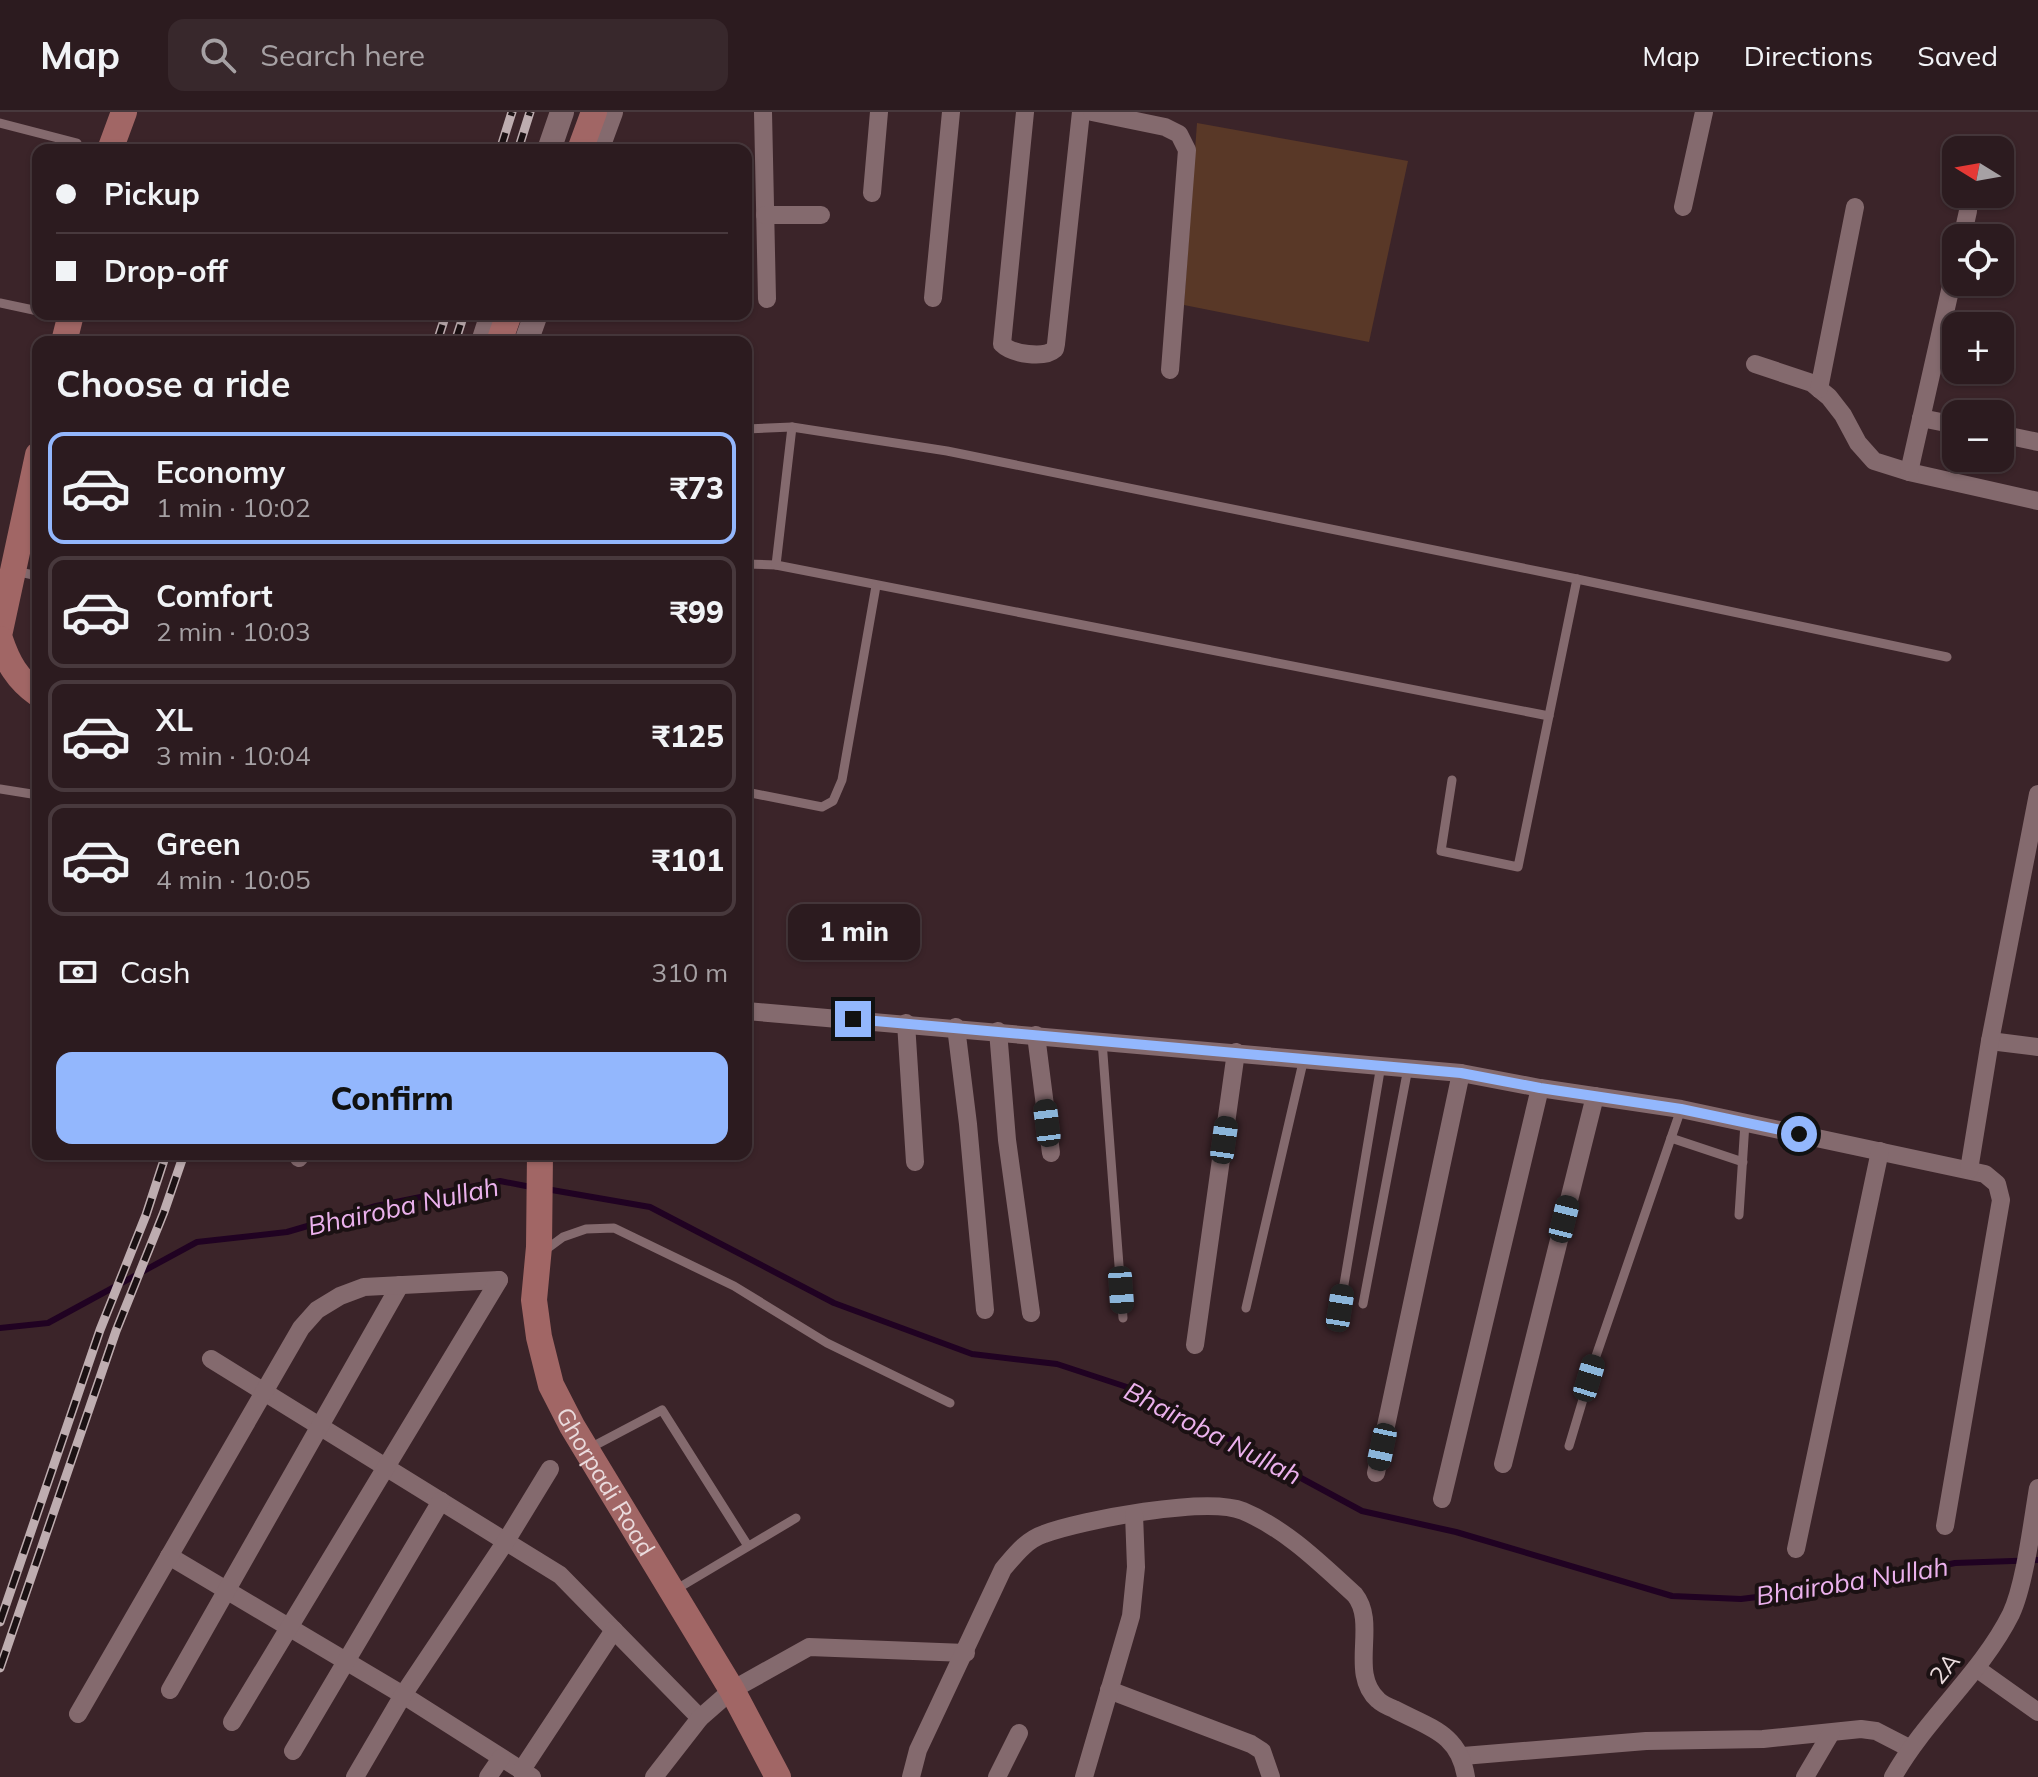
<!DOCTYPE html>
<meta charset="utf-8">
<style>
:root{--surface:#2c1b1f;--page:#38282c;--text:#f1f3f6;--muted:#a6a1a4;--line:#48393d;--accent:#93b7fd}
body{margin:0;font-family:Mulish,sans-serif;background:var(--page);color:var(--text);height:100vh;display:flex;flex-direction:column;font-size:30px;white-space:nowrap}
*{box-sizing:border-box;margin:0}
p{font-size:26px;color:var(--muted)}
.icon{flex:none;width:44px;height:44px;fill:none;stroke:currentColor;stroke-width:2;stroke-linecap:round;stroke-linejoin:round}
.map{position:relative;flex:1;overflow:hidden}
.sheet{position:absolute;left:32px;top:224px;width:720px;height:824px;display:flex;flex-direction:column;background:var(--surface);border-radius:16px;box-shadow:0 2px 6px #0004,0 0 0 2px var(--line)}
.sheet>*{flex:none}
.top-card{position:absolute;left:32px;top:32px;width:720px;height:176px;border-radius:16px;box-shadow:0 2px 6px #0004,0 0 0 2px var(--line);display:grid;align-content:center;height:176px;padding:0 24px;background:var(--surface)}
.needle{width:52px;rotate:281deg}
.fabs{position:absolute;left:1942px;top:24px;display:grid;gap:16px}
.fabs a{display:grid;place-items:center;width:72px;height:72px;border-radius:16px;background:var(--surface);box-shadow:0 2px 6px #0004,0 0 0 2px var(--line);font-size:40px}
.end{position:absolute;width:36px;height:36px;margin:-18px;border:10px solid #93b7fd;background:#111;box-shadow:0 0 0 4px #111}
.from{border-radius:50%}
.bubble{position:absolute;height:56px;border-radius:16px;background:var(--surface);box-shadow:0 2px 6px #0004,0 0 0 2px var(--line);font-size:26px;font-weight:800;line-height:56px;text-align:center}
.car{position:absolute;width:24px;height:48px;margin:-24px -12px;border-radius:10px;box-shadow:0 0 6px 2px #0007;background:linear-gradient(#222 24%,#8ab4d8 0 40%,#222 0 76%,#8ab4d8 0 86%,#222 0)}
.top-card b{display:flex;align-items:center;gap:28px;height:76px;font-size:30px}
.top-card b+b{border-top:2px solid var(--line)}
.top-card i{width:20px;height:20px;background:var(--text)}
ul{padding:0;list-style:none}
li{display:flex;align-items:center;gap:24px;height:112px;margin:0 16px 12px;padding:0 8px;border:4px solid var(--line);border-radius:16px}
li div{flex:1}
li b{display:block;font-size:30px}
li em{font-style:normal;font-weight:800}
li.active{border-color:var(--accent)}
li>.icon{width:72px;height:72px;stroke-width:1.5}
h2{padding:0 24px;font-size:36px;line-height:96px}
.pay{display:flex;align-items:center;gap:20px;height:88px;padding:0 24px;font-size:30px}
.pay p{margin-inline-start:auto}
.primary-button{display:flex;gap:16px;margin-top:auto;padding:16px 24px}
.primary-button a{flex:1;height:92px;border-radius:16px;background:var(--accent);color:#111;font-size:32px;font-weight:800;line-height:92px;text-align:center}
header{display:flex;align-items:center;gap:48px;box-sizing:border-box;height:112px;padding:0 40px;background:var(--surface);border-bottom:2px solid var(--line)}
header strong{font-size:38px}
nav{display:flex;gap:44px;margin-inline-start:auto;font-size:28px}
.search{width:560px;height:72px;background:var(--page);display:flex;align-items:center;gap:20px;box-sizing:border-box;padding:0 28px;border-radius:16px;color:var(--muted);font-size:30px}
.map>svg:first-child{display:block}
</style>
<header>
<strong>Map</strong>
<div class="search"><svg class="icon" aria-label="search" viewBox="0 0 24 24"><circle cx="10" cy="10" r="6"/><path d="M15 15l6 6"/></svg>Search here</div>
<nav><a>Map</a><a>Directions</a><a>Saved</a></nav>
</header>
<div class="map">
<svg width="2038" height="1665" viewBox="0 0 2038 1665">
<rect width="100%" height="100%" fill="#3b2429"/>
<path fill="#593827" d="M1197,11L1408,49L1369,230L1184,193Z"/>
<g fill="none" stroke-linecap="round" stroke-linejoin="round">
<g stroke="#200222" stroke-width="6">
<path d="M546,1077L650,1095L834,1191L972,1242L1057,1252L1142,1280L1362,1399L1456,1420L1672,1484L1741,1487L1853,1473L1955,1451L2038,1448"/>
<path d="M0,1216L48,1211L197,1130L287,1120L376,1094L500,1069L531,1075"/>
</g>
<g stroke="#846a6e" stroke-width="9">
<path d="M0,11L77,31"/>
<path d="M0,191L38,199"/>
<path d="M746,317L792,315L947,339L1577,467L1947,545"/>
<path d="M746,452L776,453L1549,604"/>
<path d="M776,453L792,315"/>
<path d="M15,459L38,464"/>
<path d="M1452,668L1441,739L1518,755L1577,467"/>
<path d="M0,677L38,683"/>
<path d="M746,680L822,695L833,689L842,668L876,474"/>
<path d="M1102,929L1123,1206"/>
<path d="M1671,1026L1743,1050"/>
<path d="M1739,1103L1745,1011"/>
<path d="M544,1139L563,1125L586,1117L614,1116L734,1174L827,1231L950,1291"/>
<path d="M1363,1192L1408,956"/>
<path d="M1246,1196L1304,946"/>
<path d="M1340,1196L1381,953"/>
<path d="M1569,1334L1596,1244L1681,997"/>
<path d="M588,1337L662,1298L748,1434"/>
<path d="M675,1478L796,1406"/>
</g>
<g stroke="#846a6e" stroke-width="18">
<path d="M763,0L767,187"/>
<path d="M1025,0L1002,232C1012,242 1044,247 1055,237L1056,232L1081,0"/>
<path d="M1092,0L1165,15L1179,22L1187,38L1170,258"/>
<path d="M872,81L879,0"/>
<path d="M1683,95L1704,0"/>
<path d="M765,103H821"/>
<path d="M1962,126L1968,99"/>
<path d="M933,186L951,0"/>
<path d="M1755,252L1812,271L1829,285L1843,303L1858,331L1874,349L1909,360L2038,389"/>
<path d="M1819,277L1855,95"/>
<path d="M1921,306L1956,313"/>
<path d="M2000,322L2038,330"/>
<path d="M1909,360L1956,152"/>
<path d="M746,899L1461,961L1540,976L1681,997L1985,1062L1997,1072L2001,1088L1945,1414"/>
<path d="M906,911L915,1050"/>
<path d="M956,915L968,1012L985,1198"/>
<path d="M998,919L1007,1028L1031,1201"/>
<path d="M1036,923L1051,1041"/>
<path d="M1990,929L2038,935"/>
<path d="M299,1046L300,1042"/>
<path d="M1969,1058L1990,929L2038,682"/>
<path d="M1195,1233L1236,940"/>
<path d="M211,1247L560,1463L700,1606"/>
<path d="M1503,1352L1595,984"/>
<path d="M1376,1361L1461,961"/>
<path d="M1442,1387L1540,976"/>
<path d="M1796,1437L1880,1039"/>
<path d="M169,1444L403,1583L532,1665"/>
<path d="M1976,1556L2038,1600"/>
<path d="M170,1578L400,1173"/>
<path d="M1109,1578L1251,1632L1262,1639L1271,1665"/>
<path d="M78,1602L301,1216L317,1198L340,1184L364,1175L499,1168"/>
<path d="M232,1610L499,1168"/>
<path d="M293,1639L441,1389"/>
<path d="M1463,1644L1646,1629L1763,1627L1861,1617L1876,1619L1909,1636"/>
<path d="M521,1659L614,1518"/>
<path d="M355,1665L403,1583L506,1429L550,1357"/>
<path d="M488,1665L501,1646"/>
<path d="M654,1665L700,1606L732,1578L809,1535L966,1541"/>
<path d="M911,1665L918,1638L1003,1457C1015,1443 1026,1428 1044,1422C1082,1408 1207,1384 1243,1399C1286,1417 1321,1452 1355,1483C1378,1512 1348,1561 1378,1588C1382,1592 1389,1595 1394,1597C1430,1616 1459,1621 1466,1665"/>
<path d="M997,1665L1019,1621"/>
<path d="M1084,1665L1131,1504L1136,1455L1134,1402"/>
<path d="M1805,1665L1831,1621"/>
<path d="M1893,1665C1926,1606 1981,1562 2011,1502C2025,1472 2032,1411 2038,1376"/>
</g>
<g stroke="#846a6e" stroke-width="24">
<path d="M549,38L562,0"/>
<path d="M597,38L611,0"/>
<path d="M483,230L492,202"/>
<path d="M526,230L536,202"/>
</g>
<g stroke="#a16665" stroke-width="26">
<path d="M110,38L124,0"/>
<path d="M580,38L594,0"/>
<path d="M64,230L71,202"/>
<path d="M499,230L509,202"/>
<path d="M0,519L38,343"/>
<path d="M0,527C8,551 17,567 38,582"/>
<path id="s1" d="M540,1042L539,1135L534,1188L539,1225L551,1273L572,1314L732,1578L778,1665"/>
</g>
<defs>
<g id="rail">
<path d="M500,38L512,0"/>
<path d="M518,38L530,0"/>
<path d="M437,230L446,202"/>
<path d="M455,230L464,202"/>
<path d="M0,1510L100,1218L146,1103L166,1042"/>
<path d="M0,1556L116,1219L164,1100L184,1042"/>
</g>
</defs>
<use href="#rail" stroke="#beadb0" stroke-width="9"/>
<use href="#rail" stroke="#1b1113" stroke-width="6" stroke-dasharray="18" stroke-linecap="butt"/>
</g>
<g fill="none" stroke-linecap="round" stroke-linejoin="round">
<path stroke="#93b7fd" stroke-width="10" d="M853,907L1461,961L1540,976L1681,997L1799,1022"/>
</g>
<g text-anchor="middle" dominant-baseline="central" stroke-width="8" stroke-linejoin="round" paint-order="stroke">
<g font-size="24" fill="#eadbdd" stroke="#1b1113">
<text stroke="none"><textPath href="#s1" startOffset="344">Ghorpadi Road</textPath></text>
<text transform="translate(1944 1556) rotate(-51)">2A</text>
</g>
<g font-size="26" font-style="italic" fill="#ebb1ed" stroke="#1b1113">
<text transform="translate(403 1094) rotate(-12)">Bhairoba Nullah</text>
<text transform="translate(1213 1321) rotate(27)">Bhairoba Nullah</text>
<text transform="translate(1852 1469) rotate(-9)">Bhairoba Nullah</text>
</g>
</g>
</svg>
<div class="fabs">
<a><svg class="needle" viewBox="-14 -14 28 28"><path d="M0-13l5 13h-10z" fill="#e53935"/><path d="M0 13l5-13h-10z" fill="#a6a1a4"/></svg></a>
<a><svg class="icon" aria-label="locate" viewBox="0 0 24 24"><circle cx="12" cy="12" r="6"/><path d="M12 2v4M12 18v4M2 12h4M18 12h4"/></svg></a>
<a>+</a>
<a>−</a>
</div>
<i class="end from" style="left:1799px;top:1022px"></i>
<i class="end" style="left:853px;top:907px"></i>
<div class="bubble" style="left:788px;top:792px;width:132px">1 min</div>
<i class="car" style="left:1047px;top:1011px;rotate:353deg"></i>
<i class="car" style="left:1224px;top:1028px;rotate:8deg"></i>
<i class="car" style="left:1564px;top:1107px;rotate:14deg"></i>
<i class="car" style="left:1121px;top:1178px;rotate:176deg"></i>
<i class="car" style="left:1340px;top:1196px;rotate:9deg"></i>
<i class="car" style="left:1589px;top:1266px;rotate:17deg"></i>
<i class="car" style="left:1382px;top:1335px;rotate:192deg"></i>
<div class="top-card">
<b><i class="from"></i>Pickup</b>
<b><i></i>Drop-off</b>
</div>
<section class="sheet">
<h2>Choose a ride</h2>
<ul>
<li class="active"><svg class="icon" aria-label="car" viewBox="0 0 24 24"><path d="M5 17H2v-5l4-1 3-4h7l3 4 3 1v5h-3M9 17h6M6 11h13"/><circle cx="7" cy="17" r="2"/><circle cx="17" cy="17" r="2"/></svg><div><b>Economy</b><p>1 min · 10:02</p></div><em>₹73</em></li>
<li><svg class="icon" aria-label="car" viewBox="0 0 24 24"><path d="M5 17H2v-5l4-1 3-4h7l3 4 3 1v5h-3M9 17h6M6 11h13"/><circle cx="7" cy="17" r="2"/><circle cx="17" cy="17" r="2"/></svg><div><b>Comfort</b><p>2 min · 10:03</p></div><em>₹99</em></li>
<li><svg class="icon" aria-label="car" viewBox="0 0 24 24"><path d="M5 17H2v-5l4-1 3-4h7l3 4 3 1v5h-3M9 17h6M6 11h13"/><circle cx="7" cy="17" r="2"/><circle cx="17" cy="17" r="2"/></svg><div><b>XL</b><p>3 min · 10:04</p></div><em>₹125</em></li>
<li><svg class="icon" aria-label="car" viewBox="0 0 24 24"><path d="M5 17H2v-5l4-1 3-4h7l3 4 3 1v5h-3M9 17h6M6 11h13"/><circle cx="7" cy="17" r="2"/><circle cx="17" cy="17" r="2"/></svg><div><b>Green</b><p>4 min · 10:05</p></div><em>₹101</em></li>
</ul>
<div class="pay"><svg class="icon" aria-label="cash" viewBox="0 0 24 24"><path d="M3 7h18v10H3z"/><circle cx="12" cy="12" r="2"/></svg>Cash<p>310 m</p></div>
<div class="primary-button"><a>Confirm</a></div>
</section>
</div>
